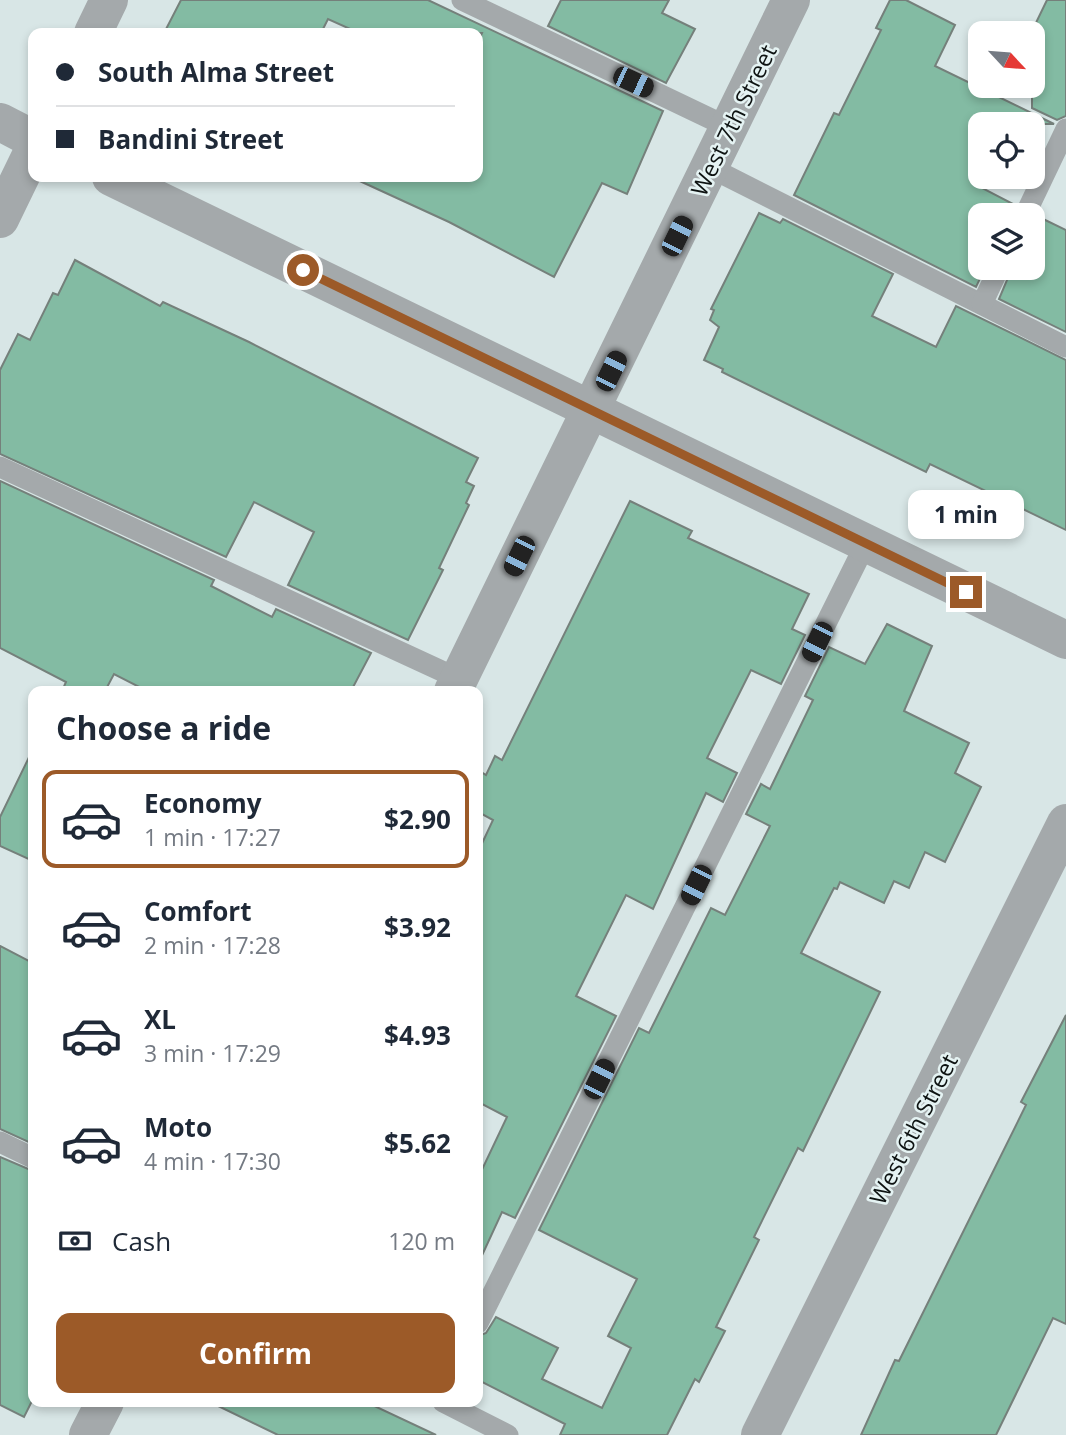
<!DOCTYPE html>
<meta charset="utf-8">
<style>
:root{--surface:#fff;--page:#f2f2f3;--text:#1f2937;--muted:#747a83;--line:#e0e1e3;--accent:#9c5a28}
body{margin:0;font-family:"Open Sans",sans-serif;background:var(--page);color:var(--text);height:100vh;display:flex;flex-direction:column;font-size:26px;white-space:nowrap}
*{box-sizing:border-box;margin:0}
p{font-size:23px;color:var(--muted)}
.icon{flex:none;width:38px;height:38px;fill:none;stroke:currentColor;stroke-width:2;stroke-linecap:round;stroke-linejoin:round}
.map{position:relative;flex:1;overflow:hidden}
.side{position:absolute;left:28px;top:686px;width:455px;height:721px;display:flex;flex-direction:column;background:var(--surface);border-radius:14px;box-shadow:0 4px 10px #0003}
.side>*{flex:none}
.guide{position:absolute;left:28px;top:28px;width:455px;height:154px;border-radius:14px;box-shadow:0 4px 10px #0003;display:grid;align-content:center;height:154px;padding:0 28px;background:var(--surface)}
.needle{width:46px;rotate:116deg}
.fabs{position:absolute;left:968px;top:21px;display:grid;gap:14px}
.fabs a{display:grid;place-items:center;width:77px;height:77px;border-radius:14px;background:var(--surface);box-shadow:0 4px 10px #0003;font-size:35px}
.end{position:absolute;width:32px;height:32px;margin:-16px;border:9px solid #9c5a28;background:#fff;box-shadow:0 0 0 4px #fff}
.from{border-radius:50%}
.bubble{position:absolute;height:49px;border-radius:14px;background:var(--surface);box-shadow:0 4px 10px #0003;font-size:23px;font-weight:700;line-height:49px;text-align:center}
.car{position:absolute;width:21px;height:42px;margin:-21px -10px;border-radius:9px;box-shadow:0 0 5px 2px #0007;background:linear-gradient(#222 24%,#8ab4d8 0 40%,#222 0 76%,#8ab4d8 0 86%,#222 0)}
.guide b{display:flex;align-items:center;gap:24px;height:66px;font-size:26px}
.guide b+b{border-top:2px solid var(--line)}
.guide i{width:18px;height:18px;background:var(--text)}
ul{padding:0;list-style:none}
li{display:flex;align-items:center;gap:21px;height:98px;margin:0 14px 10px;padding:0 14px;border:4px solid transparent;border-radius:14px}
li div{flex:1}
li b{display:block;font-size:26px}
li em{font-style:normal;font-weight:700}
li.current{border-color:var(--accent)}
li>.icon{width:63px;height:63px;stroke-width:1.5}
h2{padding:0 28px;font-size:32px;line-height:84px}
.pay{display:flex;align-items:center;gap:18px;height:77px;padding:0 28px;font-size:26px}
.pay p{margin-inline-start:auto}
.action{display:flex;gap:14px;margin-top:auto;padding:14px 28px}
.action a{flex:1;height:80px;border-radius:14px;background:var(--accent);color:#fff;font-size:28px;font-weight:700;line-height:80px;text-align:center}
.map>svg:first-child{display:block}
</style>
<div class="map">
<svg width="1066" height="1435" viewBox="0 0 1066 1435">
<rect width="100%" height="100%" fill="#d8e6e6"/>
<g fill="#83bba3" stroke="#75807b" stroke-width="2">
<path d="M181,0H428L663,111L627,194L602,183L554,277L449,222L351,177H478V43L482,33H359L328,19L321,33H164Z"/>
<path d="M561,0H669L662,13L695,29L666,83L548,26Z"/>
<path d="M890,0H906L955,25L935,66L1054,124H980V187L1015,205L1012,215H980V268H985L976,287L794,195L834,113L839,115L881,30L876,28Z"/>
<path d="M1047,0H1066V116L1057,120L1032,108V31Z"/>
<path d="M759,213L780,223L783,219L893,274L872,316L936,347L956,306L1066,360V530L930,464L926,472L722,372L723,369L704,360L719,327L710,320L714,310L711,309Z"/>
<path d="M1039,217L1066,230V332L999,299L1012,268H1032V226Z"/>
<path d="M75,260L160,306L163,302L249,342L478,458L466,482L474,486L466,503L469,505L439,568L443,570L408,640L288,585L314,532L254,502L226,557L0,454V370L18,334L30,340L53,293L58,295Z"/>
<path d="M0,481L214,580L211,586L272,617L276,609L371,653L351,691H147L114,674L105,691H62L66,682L0,648Z"/>
<path d="M630,501L692,531L688,538L809,594L792,629L805,635L781,684L751,670L707,758L737,773L723,802L706,793L653,909L626,895L576,996L616,1016L515,1218L502,1212L478,1264V1178L507,1117L478,1102V852L493,820L478,812V770L486,775L495,756L502,760Z"/>
<path d="M887,624L932,646L904,711L969,743L955,773L981,787L945,862L925,852L909,888L894,881L884,903L840,882L837,889L834,888L801,953L880,992L803,1151L798,1148L754,1237L759,1240L716,1327L725,1331L699,1382L695,1379L667,1435H560L565,1424L478,1380V1336L486,1333L496,1317L558,1348L542,1379L602,1408L631,1348L608,1336L637,1279L539,1230L639,1028L649,1033L711,908L725,915L770,826L746,814L761,784L770,789L813,700L805,696L829,647L865,664Z"/>
<path d="M33,749V861L0,846V817Z"/>
<path d="M0,946L33,963V1144L0,1129Z"/>
<path d="M1066,1015V1324L1053,1318L996,1435H861L895,1360L899,1361L1026,1105L1021,1102Z"/>
<path d="M0,1157L33,1171V1399L24,1417L0,1405Z"/>
<path d="M210,1402H366L436,1435H278Z"/>
</g>
<g fill="none" stroke-linecap="round" stroke-linejoin="round">
<g stroke="#a4a9ab" stroke-width="21">
<path d="M462,0L730,128"/>
<path d="M711,168L1066,347"/>
<path d="M1025,215L1066,129"/>
<path d="M982,304L999,268"/>
<path d="M0,467L459,679"/>
<path d="M0,1142L33,1158"/>
<path d="M478,1323L865,545"/>
<path d="M443,1402L508,1435"/>
</g>
<g stroke="#a4a9ab" stroke-width="38">
<path d="M93,33L109,0"/>
<path d="M0,219L33,151"/>
</g>
<g stroke="#a4a9ab" stroke-width="38">
<path d="M0,122L33,139"/>
<path d="M111,177L1066,640"/>
<path d="M453,691L791,0"/>
<path d="M88,1435L105,1402"/>
<path d="M760,1435L1066,823"/>
</g>
</g>
<g fill="none" stroke-linecap="round" stroke-linejoin="round">
<path stroke="#9c5a28" stroke-width="9" d="M303,270L966,592"/>
</g>
<g text-anchor="middle" dominant-baseline="central" stroke-width="5" stroke-linejoin="round" paint-order="stroke">
<g font-size="23" fill="#0d1211" stroke="#e5f3f3">
<text transform="translate(733 120) rotate(-64)">West 7th Street</text>
<text transform="translate(913 1129) rotate(-63)">West 6th Street</text>
</g>
</g>
</svg>
<div class="fabs">
<a><svg class="needle" viewBox="-14 -14 28 28"><path d="M0-13l5 13h-10z" fill="#e53935"/><path d="M0 13l5-13h-10z" fill="#747a83"/></svg></a>
<a><svg class="icon" aria-label="locate" viewBox="0 0 24 24"><circle cx="12" cy="12" r="6"/><path d="M12 2v4M12 18v4M2 12h4M18 12h4"/></svg></a>
<a><svg class="icon" aria-label="layers" viewBox="0 0 24 24"><path d="M12 4l9 5-9 5-9-5zM3 14l9 5 9-5"/></svg></a>
</div>
<i class="end from" style="left:303px;top:270px"></i>
<i class="end" style="left:966px;top:592px"></i>
<div class="bubble" style="left:908px;top:490px;width:116px">1 min</div>
<i class="car" style="left:633px;top:82px;rotate:115deg"></i>
<i class="car" style="left:677px;top:236px;rotate:26deg"></i>
<i class="car" style="left:611px;top:371px;rotate:26deg"></i>
<i class="car" style="left:519px;top:556px;rotate:206deg"></i>
<i class="car" style="left:817px;top:642px;rotate:206deg"></i>
<i class="car" style="left:696px;top:885px;rotate:206deg"></i>
<i class="car" style="left:599px;top:1079px;rotate:26deg"></i>
<div class="guide">
<b><i class="from"></i>South Alma Street</b>
<b><i></i>Bandini Street</b>
</div>
<section class="side">
<h2>Choose a ride</h2>
<ul>
<li class="current"><svg class="icon" aria-label="car" viewBox="0 0 24 24"><path d="M5 17H2v-5l4-1 3-4h7l3 4 3 1v5h-3M9 17h6M6 11h13"/><circle cx="7" cy="17" r="2"/><circle cx="17" cy="17" r="2"/></svg><div><b>Economy</b><p>1 min · 17:27</p></div><em>$2.90</em></li>
<li><svg class="icon" aria-label="car" viewBox="0 0 24 24"><path d="M5 17H2v-5l4-1 3-4h7l3 4 3 1v5h-3M9 17h6M6 11h13"/><circle cx="7" cy="17" r="2"/><circle cx="17" cy="17" r="2"/></svg><div><b>Comfort</b><p>2 min · 17:28</p></div><em>$3.92</em></li>
<li><svg class="icon" aria-label="car" viewBox="0 0 24 24"><path d="M5 17H2v-5l4-1 3-4h7l3 4 3 1v5h-3M9 17h6M6 11h13"/><circle cx="7" cy="17" r="2"/><circle cx="17" cy="17" r="2"/></svg><div><b>XL</b><p>3 min · 17:29</p></div><em>$4.93</em></li>
<li><svg class="icon" aria-label="car" viewBox="0 0 24 24"><path d="M5 17H2v-5l4-1 3-4h7l3 4 3 1v5h-3M9 17h6M6 11h13"/><circle cx="7" cy="17" r="2"/><circle cx="17" cy="17" r="2"/></svg><div><b>Moto</b><p>4 min · 17:30</p></div><em>$5.62</em></li>
</ul>
<div class="pay"><svg class="icon" aria-label="cash" viewBox="0 0 24 24"><path d="M3 7h18v10H3z"/><circle cx="12" cy="12" r="2"/></svg>Cash<p>120 m</p></div>
<div class="action"><a>Confirm</a></div>
</section>
</div>
